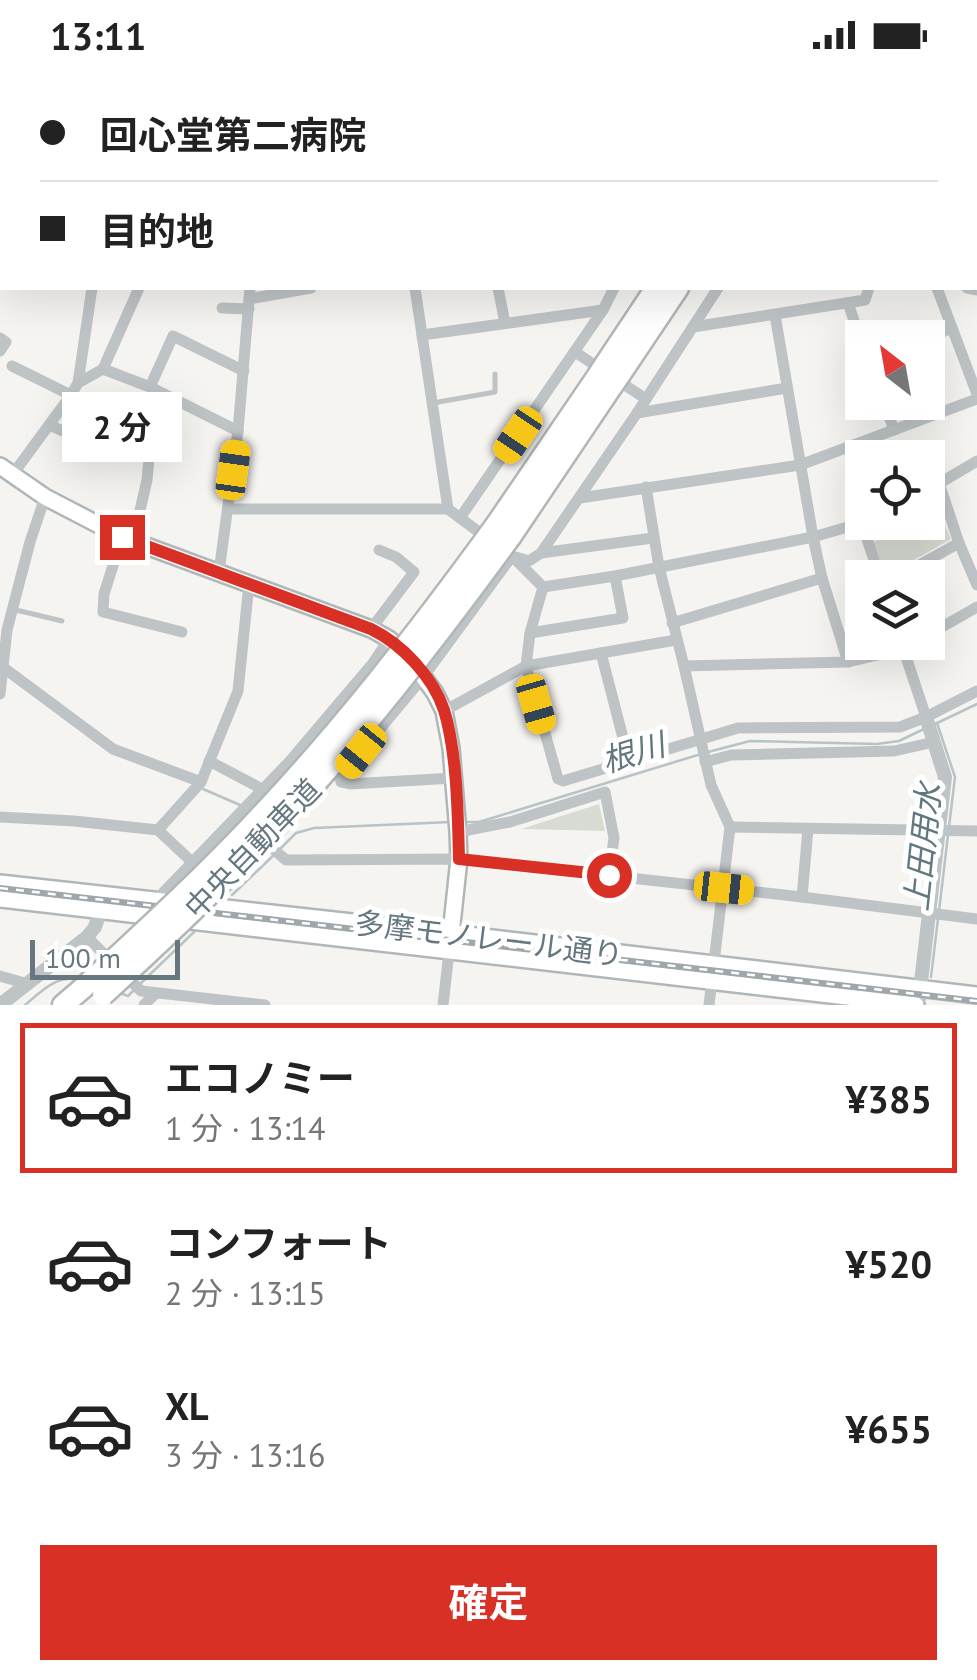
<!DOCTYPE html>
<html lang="ja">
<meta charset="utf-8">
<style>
:root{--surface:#fff;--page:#f6f6f6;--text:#222;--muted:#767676;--line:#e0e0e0;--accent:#d93025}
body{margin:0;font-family:"PT Sans","Noto Sans JP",sans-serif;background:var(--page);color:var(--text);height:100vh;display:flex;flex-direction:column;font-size:38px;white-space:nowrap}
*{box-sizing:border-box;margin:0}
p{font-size:32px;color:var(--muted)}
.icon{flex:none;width:55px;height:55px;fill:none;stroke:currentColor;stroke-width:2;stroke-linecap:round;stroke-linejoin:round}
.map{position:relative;height:935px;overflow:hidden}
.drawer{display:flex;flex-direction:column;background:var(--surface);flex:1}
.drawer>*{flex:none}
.top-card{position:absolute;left:0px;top:0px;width:978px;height:220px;box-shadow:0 10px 40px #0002;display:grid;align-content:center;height:220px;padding:0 40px;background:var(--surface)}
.needle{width:65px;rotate:329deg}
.tools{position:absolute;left:845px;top:250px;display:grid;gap:20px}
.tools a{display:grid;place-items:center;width:100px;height:100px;border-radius:0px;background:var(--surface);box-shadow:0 10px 40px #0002;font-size:50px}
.scale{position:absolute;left:30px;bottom:25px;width:150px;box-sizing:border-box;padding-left:10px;border:5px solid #657880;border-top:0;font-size:28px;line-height:35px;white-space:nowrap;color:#657880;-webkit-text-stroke:8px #fff;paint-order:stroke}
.end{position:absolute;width:45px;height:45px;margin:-22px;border:12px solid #d93025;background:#fff;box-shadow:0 0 0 5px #fff}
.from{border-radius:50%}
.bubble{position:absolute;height:70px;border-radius:0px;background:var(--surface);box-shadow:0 10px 40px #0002;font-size:32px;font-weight:700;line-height:70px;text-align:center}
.car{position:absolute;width:30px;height:60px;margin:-30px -15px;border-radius:12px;box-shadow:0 0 8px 2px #0007;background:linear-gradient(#f5c518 24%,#345 0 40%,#f5c518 0 76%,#345 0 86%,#f5c518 0)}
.top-card b{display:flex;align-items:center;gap:35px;height:95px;font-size:38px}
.top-card b+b{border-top:2px solid var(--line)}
.top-card i{width:25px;height:25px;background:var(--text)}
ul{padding:18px 0 0;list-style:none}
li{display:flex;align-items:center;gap:30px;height:150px;margin:0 20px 15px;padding:0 20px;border:5px solid transparent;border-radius:0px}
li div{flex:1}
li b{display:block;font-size:38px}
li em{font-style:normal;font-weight:700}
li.on{border-color:var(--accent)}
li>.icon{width:90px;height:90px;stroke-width:1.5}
.primary-button{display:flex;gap:20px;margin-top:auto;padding:20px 40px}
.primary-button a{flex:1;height:115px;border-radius:0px;background:var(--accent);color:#fff;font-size:40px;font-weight:700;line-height:115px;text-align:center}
.status{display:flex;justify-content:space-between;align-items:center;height:70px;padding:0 50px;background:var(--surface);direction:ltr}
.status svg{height:28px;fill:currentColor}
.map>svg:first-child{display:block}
</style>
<div class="status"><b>13:11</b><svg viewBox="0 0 49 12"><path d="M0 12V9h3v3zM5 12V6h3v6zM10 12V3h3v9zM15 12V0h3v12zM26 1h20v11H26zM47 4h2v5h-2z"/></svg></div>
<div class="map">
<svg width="977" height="935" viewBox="0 0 977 935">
<rect width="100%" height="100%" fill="#f5f4f1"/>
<g fill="#d7dbd2">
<path d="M939,442L951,469L884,507L871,473L916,453L928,452V447Z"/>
<path d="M599,734L605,761L521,759Z"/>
</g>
<g fill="#b7c3c6">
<path d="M0,0H355L306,2H2V25L0,26Z"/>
<path d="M430,0H977V94L975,93V2H444Z"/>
</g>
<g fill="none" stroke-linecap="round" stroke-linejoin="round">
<g stroke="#b7c3c6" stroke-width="2.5">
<path d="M937,653L955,707L949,757"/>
<path d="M933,655L977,634"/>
<path d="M708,682L750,671L877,674L899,671L926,658"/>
<path d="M203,719L240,735"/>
<path d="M464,752H479L701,684"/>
<path d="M281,778L296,763L314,758L451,752"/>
<path d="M232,825L275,784"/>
<path d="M939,841L948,765"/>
<path d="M931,907L938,849"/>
<path d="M140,914L194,862"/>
<path d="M120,923L128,926L135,919"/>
<path d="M25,935C41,922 57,904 79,910"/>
</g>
<defs>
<g id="secondary">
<path d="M0,396L45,427L122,467L371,559L389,569L408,586L435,623L444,641L451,678L458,762L459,789L450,873"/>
<path d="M0,813L451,863L977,925"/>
<path d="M0,829L916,935"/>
</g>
<g id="motorway">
<path d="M800,2L802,0"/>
<path d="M821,2L823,0"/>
<path d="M606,293L656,218"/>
<path d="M621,303L678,218"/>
<path d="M496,455L597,307"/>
<path d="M511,466L612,316"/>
<path d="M63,935L83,918"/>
</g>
</defs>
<use href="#secondary" stroke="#b0b7b9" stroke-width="20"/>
<use href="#motorway" stroke="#b1b6b7" stroke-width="25"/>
<g stroke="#bec3c5" stroke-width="5">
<path d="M433,333L495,322V304"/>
<path d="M12,539L62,551"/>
</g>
<g stroke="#bec3c5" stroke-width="11">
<path d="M0,117L2,116"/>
<path d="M415,218L448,439"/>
<path d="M498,218L505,253"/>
<path d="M937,218L977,324"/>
<path d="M967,218L977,220"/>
<path d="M249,229L311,218"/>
<path d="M848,233L862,274"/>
<path d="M222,238L249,239"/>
<path d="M775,245L813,467L822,508L848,592"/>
<path d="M693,257L865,230L869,218"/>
<path d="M422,265L603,240"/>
<path d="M0,268L6,272L0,281"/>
<path d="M926,268L952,258"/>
<path d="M575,282L646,329"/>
<path d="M12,296L119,349L109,381L49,355"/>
<path d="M103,299L150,317L238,361"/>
<path d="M78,313L92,218"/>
<path d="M150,317L173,266L244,301"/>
<path d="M884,332L894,360"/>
<path d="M637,343L787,318"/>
<path d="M13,404L71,325L78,313L103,299L139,218"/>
<path d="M939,413L959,473L977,515"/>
<path d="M646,417L659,497L684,596L848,592L903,579L914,572"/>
<path d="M928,420L977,391"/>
<path d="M580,428L800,395L977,329"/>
<path d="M228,439H448L491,471"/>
<path d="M460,448L603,240L614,218"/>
<path d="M862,454L880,508"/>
<path d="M122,467L104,524L103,542L182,562"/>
<path d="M133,471L147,410L150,378"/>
<path d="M541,483L653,468"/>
<path d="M514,488L543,517"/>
<path d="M219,502L238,361L250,218"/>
<path d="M896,508L959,473"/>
<path d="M543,517L530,563L526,596L558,709L563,711L738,658L900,657L926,647L977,621"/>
<path d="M543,517L615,506L813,467L865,452"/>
<path d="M672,553L822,508"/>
<path d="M371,559L414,502L396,487L379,480"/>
<path d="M530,563L623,548L615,506"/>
<path d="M928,565L977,537"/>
<path d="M901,572L926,647"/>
<path d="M601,583L629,691"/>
<path d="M684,596L711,715L730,757L709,935"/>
<path d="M4,598L113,679L201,712"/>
<path d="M0,624L7,560L30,472L45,427"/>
<path d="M444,641L526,596L676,570"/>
<path d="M209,691L264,720"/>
<path d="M705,692L731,685L894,681L934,672"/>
<path d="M454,708L350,714L341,712L340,707L424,606L512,486L529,491L541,483L637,343L718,218"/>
<path d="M0,747L74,751L158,760L192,792"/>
<path d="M237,748L286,790L459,789L802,827L977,849"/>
<path d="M730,757L977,761"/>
<path d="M158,760L201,712L238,621L249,514"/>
<path d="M458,762L510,752L605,722L614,768L609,805"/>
<path d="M802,827L808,759"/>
<path d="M157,829L289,692L373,593L389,569"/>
<path d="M87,867L141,921L265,935"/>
<path d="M0,906L28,914"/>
<path d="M144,935L155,924"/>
<path d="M443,935L449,882"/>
</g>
<g stroke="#bec3c5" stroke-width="14">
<path d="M919,929L945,707L926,647"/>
<path d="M0,935L87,867L95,857L103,832"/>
</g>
<use href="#secondary" stroke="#fff" stroke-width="15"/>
<use href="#motorway" stroke="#fff" stroke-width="20"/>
<defs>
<path id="rail" d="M0,818L977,931"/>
</defs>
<use href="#rail" stroke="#9fa7aa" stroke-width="6"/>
<use href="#rail" stroke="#fff" stroke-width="2.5" stroke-dasharray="8" stroke-linecap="butt"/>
<defs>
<g id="motorway-bridge">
<path d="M597,307L606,293"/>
<path d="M612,316L621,303"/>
<path d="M83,918C139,866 196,814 249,758C339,664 419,561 496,455"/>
<path d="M103,925C182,853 259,779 328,699C393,624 453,546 511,466"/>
</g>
</defs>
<use href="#motorway-bridge" stroke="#b1b6b7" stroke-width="25" stroke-linecap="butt"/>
<use href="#motorway-bridge" stroke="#fff" stroke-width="20"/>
</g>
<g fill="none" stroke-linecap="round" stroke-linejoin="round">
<path stroke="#d93025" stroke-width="12" d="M122,467L371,559C402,574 433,607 444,640C457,682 458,745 459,789L609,805"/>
</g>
<g text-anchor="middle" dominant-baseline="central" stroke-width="10" stroke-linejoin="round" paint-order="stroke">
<g font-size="30" fill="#657880" stroke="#fff">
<text transform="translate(252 778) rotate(-46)">中央自動車道</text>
<text transform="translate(489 868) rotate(7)">多摩モノレール通り</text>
</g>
<g font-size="32" font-style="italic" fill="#61797e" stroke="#fff">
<text transform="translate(633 682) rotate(-17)">根川</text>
<text transform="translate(922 777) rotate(-84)">上田用水</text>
</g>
</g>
</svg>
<div class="tools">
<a><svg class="needle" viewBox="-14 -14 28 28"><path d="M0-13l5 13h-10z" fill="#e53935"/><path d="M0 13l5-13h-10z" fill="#767676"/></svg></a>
<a><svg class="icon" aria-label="locate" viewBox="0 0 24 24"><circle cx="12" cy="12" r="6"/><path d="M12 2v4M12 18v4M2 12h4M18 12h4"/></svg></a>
<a><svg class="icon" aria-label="layers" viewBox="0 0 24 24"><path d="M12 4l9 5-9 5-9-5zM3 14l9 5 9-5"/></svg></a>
</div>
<div class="scale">100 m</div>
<i class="end from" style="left:609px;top:805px"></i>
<i class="end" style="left:122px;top:467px"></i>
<div class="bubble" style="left:62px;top:322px;width:120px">2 分</div>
<i class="car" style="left:518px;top:365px;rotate:214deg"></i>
<i class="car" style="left:233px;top:400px;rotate:8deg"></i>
<i class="car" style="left:536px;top:634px;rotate:164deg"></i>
<i class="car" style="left:361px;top:681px;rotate:219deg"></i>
<i class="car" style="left:724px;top:818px;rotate:96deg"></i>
<div class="top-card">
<b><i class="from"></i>回心堂第二病院</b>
<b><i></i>目的地</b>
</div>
</div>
<section class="drawer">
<ul>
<li class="on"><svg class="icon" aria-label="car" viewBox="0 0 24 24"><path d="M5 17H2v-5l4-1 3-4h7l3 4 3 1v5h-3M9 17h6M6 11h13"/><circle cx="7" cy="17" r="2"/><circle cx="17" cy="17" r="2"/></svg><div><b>エコノミー</b><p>1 分 · 13:14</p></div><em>¥385</em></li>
<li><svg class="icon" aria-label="car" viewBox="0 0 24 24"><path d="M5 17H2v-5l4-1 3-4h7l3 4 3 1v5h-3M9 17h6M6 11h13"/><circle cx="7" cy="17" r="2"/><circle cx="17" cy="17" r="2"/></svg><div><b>コンフォート</b><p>2 分 · 13:15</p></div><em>¥520</em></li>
<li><svg class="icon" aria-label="car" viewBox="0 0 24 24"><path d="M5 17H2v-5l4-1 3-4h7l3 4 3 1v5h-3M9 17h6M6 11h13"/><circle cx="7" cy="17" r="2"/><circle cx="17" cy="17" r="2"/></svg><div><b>XL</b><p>3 分 · 13:16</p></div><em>¥655</em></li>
</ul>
<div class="primary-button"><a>確定</a></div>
</section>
